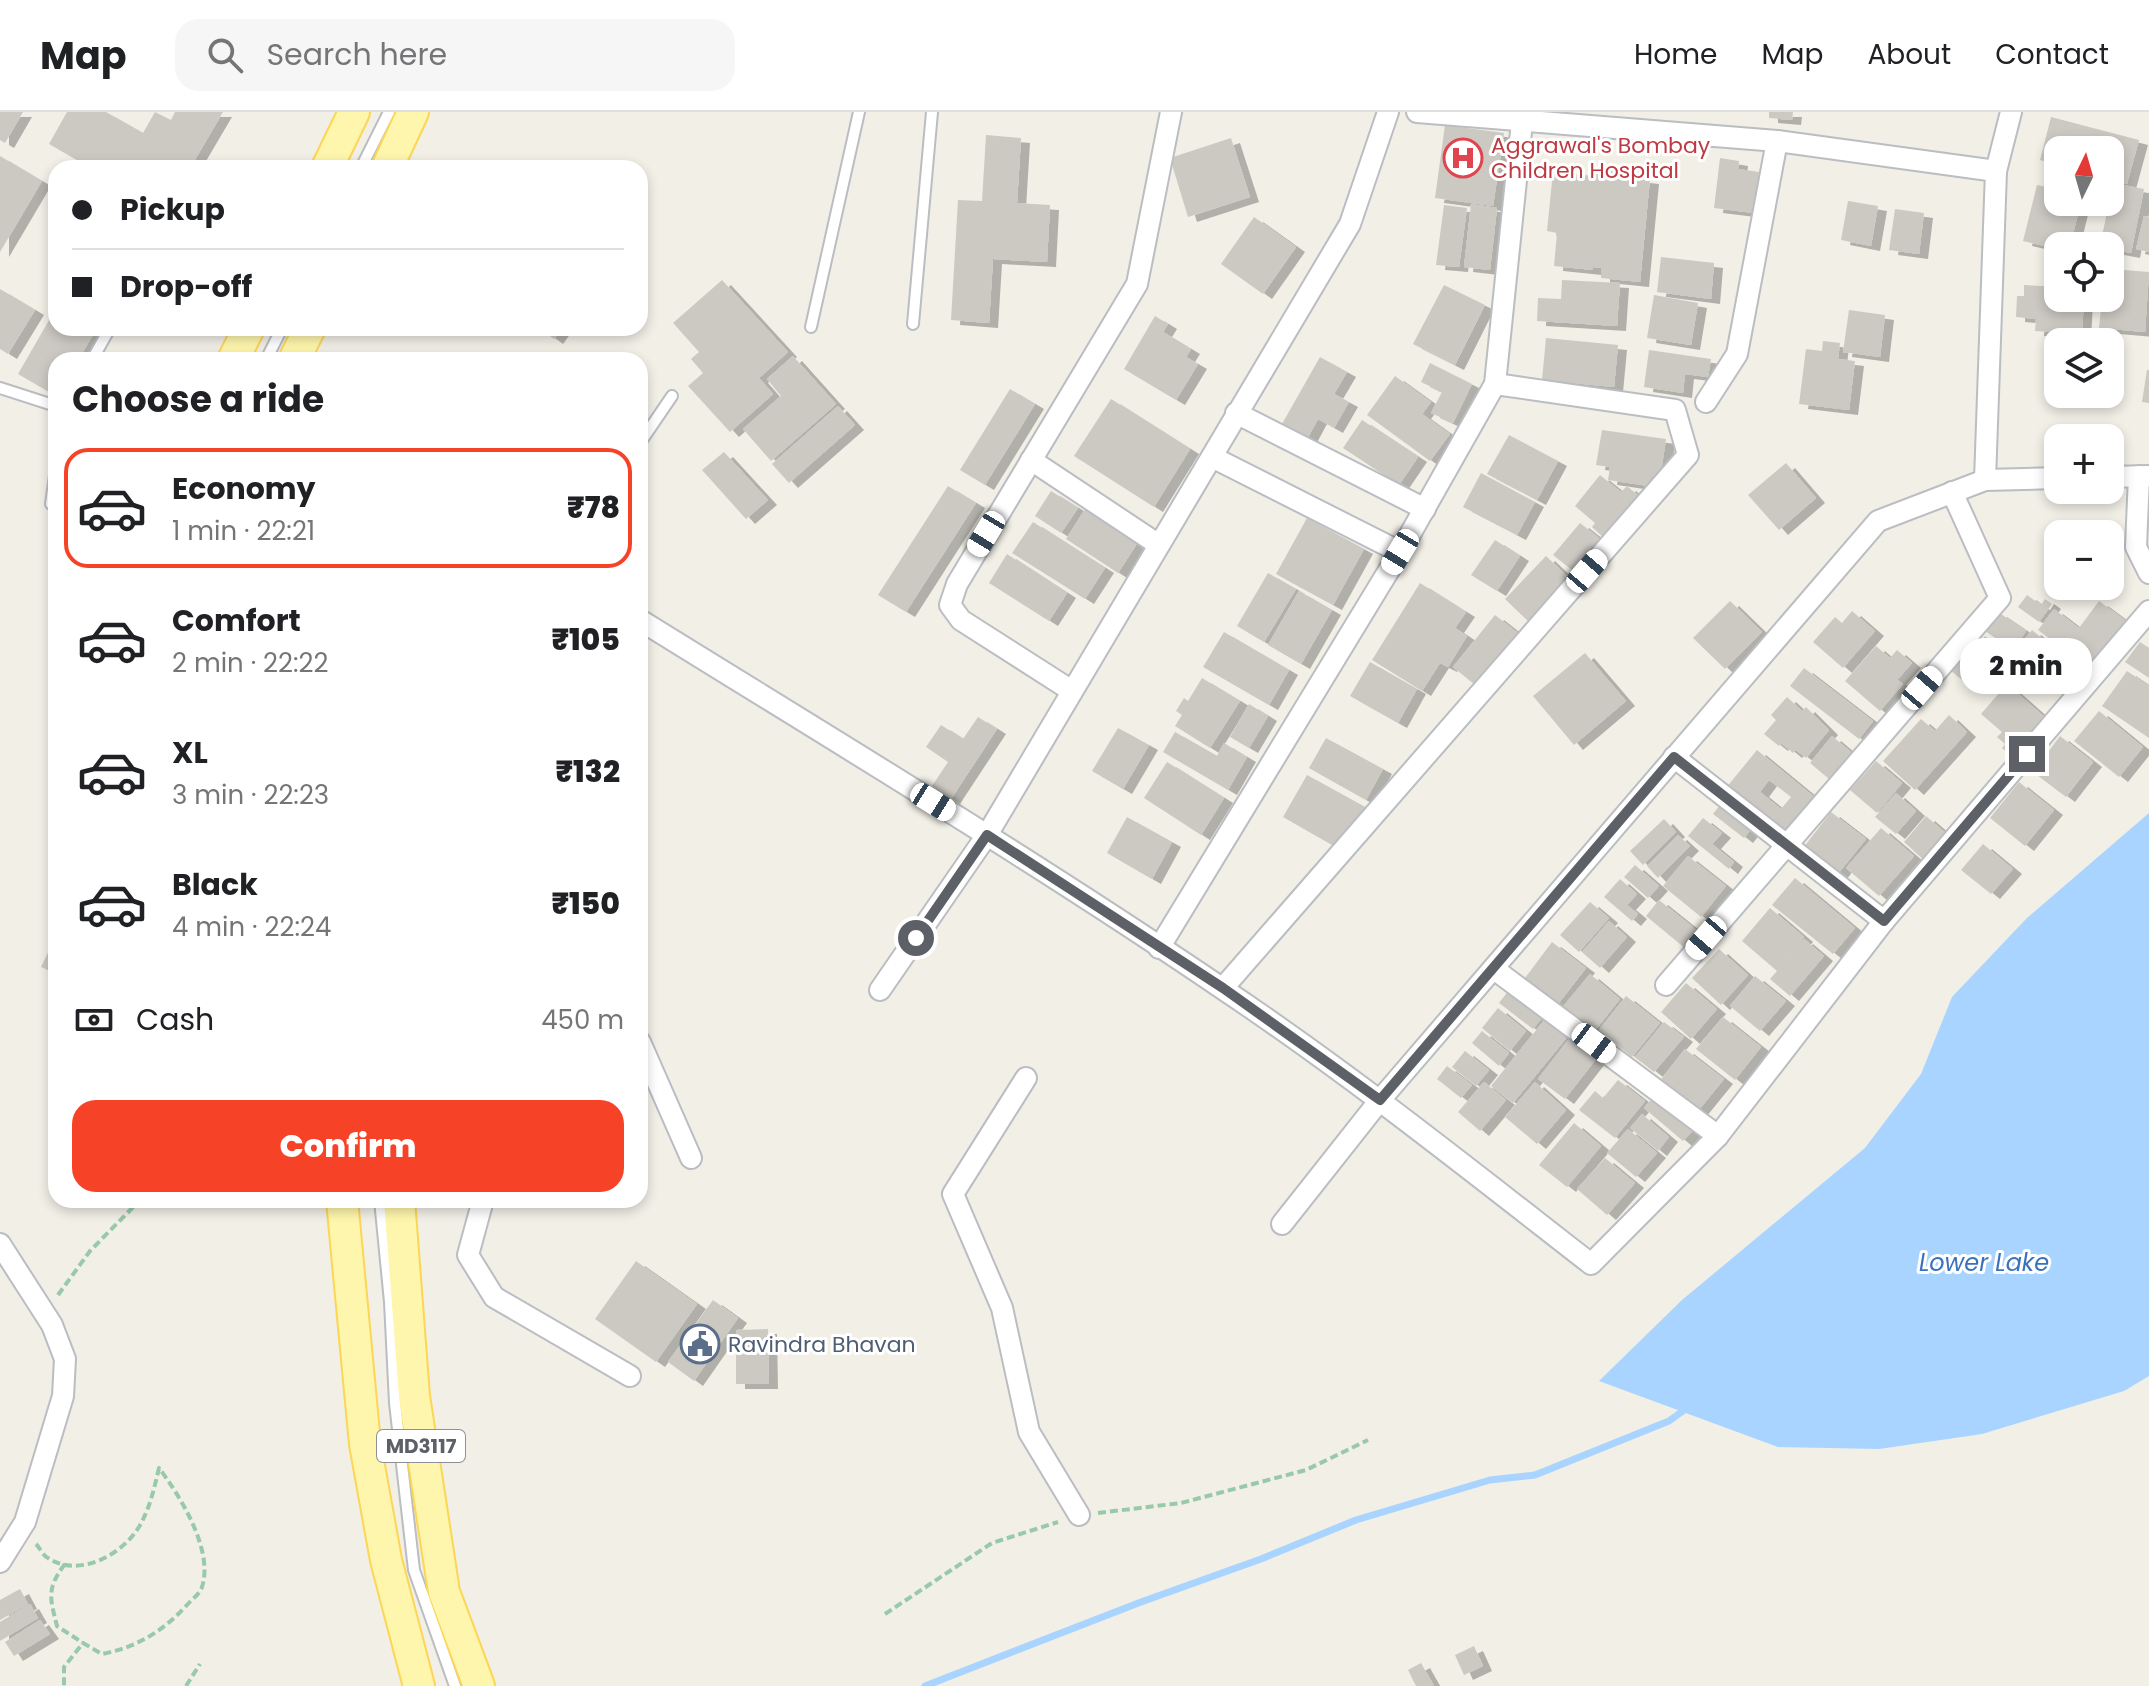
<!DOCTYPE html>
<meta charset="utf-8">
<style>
:root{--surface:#fff;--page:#f6f6f6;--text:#202124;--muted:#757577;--line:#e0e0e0;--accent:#f64227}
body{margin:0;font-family:Poppins,sans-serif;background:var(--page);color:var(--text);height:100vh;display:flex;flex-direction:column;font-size:30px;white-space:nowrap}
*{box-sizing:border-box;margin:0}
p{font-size:26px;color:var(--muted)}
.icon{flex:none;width:44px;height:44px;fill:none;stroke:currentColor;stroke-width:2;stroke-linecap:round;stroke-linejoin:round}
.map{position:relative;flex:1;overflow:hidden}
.panel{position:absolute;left:48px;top:240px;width:600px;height:856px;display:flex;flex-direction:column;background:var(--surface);border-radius:24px;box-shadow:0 4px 12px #0003}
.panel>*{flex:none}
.banner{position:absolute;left:48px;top:48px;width:600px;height:176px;border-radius:24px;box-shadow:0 4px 12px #0003;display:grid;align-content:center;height:176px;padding:0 24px;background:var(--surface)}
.needle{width:52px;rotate:5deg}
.fabs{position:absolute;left:2044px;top:24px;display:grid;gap:16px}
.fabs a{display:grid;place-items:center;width:80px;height:80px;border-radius:16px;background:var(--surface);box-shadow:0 4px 12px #0003;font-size:40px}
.end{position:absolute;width:36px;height:36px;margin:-18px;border:10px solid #5d6167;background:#fff;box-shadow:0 0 0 4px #fff}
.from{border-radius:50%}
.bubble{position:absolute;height:56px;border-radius:24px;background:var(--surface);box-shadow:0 4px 12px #0003;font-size:26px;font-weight:800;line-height:56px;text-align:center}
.car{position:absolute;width:24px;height:48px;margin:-24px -12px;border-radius:10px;box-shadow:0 0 6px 2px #0007;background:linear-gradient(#fff 24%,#345 0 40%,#fff 0 76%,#345 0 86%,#fff 0)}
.banner b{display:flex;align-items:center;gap:28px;height:76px;font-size:30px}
.banner b+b{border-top:2px solid var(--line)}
.banner i{width:20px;height:20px;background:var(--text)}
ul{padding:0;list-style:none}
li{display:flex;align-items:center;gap:24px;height:120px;margin:0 16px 12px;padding:0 8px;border:4px solid transparent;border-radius:24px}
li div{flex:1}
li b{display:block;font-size:30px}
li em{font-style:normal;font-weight:800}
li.on{border-color:var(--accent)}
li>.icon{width:72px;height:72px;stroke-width:1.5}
h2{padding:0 24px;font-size:36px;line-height:96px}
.pay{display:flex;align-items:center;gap:20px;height:88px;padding:0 24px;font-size:30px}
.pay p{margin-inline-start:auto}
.button{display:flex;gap:16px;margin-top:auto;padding:16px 24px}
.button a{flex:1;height:92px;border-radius:24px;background:var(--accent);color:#fff;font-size:32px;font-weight:800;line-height:92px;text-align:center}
header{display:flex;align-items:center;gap:48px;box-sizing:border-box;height:112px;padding:0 40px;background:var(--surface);border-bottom:2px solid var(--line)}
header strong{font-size:38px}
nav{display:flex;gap:44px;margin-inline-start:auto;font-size:28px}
.search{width:560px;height:72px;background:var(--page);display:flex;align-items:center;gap:20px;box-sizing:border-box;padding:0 28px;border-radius:24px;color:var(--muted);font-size:30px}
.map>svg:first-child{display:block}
</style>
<header>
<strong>Map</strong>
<div class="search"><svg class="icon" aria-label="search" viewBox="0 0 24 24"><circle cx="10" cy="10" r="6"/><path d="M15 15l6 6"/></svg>Search here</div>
<nav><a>Home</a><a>Map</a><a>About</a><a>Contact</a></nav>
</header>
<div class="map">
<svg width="2149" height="1574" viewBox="0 0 2149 1574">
<defs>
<filter id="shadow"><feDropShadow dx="9" dy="5" stdDeviation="0" flood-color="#0004"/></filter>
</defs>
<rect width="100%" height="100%" fill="#f1efe6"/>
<path fill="#a8d4ff" d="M2149,701V1264L2124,1279L1982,1322L1879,1337L1778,1335L1599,1269L1682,1188L1865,1036L1921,962L1952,885L2027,806Z"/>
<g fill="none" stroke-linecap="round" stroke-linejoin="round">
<path stroke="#a8d4ff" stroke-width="7" d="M925,1574L1141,1490L1261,1447L1356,1408L1490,1368L1535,1363L1669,1309L1687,1296"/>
</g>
<g fill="#ccc9c3" fill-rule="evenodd" filter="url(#shadow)">
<path d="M0,0H23L5,31L0,28Z"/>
<path d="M67,0H106L143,21L155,0L171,8L175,0H223L190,56H91L49,32Z"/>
<path d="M1769,0H1793L1792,8L1769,6Z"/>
<path d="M2051,5L2139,28L2127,72L2110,67V38H2058V53L2040,48Z"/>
<path d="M1445,13L1504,21L1493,94L1435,86Z"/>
<path d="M986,23L1021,26L1017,91L1050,93L1047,150L993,147L989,211L951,208L958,88L982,89Z"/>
<path d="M1231,26L1250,85L1188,105L1170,46Z"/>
<path d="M0,44L42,69L0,140Z"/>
<path d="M1720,46L1739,49L1738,57L1759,60L1754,101L1714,96Z"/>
<path d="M1595,56L1615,59L1614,63L1650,67L1640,170L1601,166V156L1593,155V158L1554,154L1557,121L1547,119L1553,60L1594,64Z"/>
<path d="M2113,71L2144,77L2131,141L2110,137V134H2100Z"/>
<path d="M2037,73L2058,77V90H2081L2070,134H2058V137L2023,129Z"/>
<path d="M1848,89L1878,94L1871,134L1841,128Z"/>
<path d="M1471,92L1497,96L1490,158L1464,155Z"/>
<path d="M1444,93L1467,96L1459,155L1436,153Z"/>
<path d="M1895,97L1924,101L1919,142L1889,138Z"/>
<path d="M2144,104L2149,105V140L2136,137Z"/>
<path d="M1254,105L1296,135L1263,182L1221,152Z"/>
<path d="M1661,145L1714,151L1711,187L1657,180Z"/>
<path d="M2124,158L2149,160L2145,220L2099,216L2102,186H2110V179L2122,180Z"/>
<path d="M722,168L788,240L759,266L773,282L730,320L688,274L703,261L691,247L699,240L673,211Z"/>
<path d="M1562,168L1620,171L1617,214L1537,209L1538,186L1561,187Z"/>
<path d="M1444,173L1485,193L1455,253L1413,232Z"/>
<path d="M2024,173L2058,175V186H2084L2082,222L2035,219L2036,207L2016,205L2017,184H2024Z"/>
<path d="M0,177L35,198L8,242L0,237Z"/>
<path d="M1654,183L1698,191L1691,233L1647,226Z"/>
<path d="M1849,198L1885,203L1880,245L1843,240Z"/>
<path d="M52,203L56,206V216H97L78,248H56V284L18,262Z"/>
<path d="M1155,204L1168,212L1163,220L1191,237L1186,245L1198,252L1176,288L1124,257Z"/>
<path d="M539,216H562L554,227Z"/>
<path d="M1546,226L1618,233L1614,275L1542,268Z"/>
<path d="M1823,229L1840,231L1838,247L1855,249L1849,298L1799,292L1806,237L1822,239Z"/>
<path d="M1649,238L1711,247L1708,265L1685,262L1683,281L1644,275Z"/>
<path d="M793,244L836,292L771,349L743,317L781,284L767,267Z"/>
<path d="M1320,245L1347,260L1334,282L1349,290L1334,316L1318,307L1304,333L1278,319Z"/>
<path d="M1430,251L1472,272L1453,311L1431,301L1442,280L1421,270Z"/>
<path d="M2147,258H2149V291L2142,290Z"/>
<path d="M1395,264L1431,290L1422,302L1450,322L1430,349L1367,303Z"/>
<path d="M1010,277L1035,292L985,373L960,358Z"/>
<path d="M1111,287L1190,337L1154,395L1074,344Z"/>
<path d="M838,294L855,313L789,371L772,352Z"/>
<path d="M1362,308L1418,345L1399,373L1343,336Z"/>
<path d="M1602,318L1666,327L1660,366L1651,365L1649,374L1608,368L1610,355L1596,353Z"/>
<path d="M1509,323L1558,349L1537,388L1487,362Z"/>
<path d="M724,340L768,388L746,407L702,358Z"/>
<path d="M1786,351L1816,386L1779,418L1748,383Z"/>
<path d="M1481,361L1535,390L1517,423L1463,395Z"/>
<path d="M1600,363L1621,380L1627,374L1639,384L1604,426L1592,415L1595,411L1575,394Z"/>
<path d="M948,374L976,391L906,500L878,483Z"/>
<path d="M1051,379L1078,396L1061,421L1035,404Z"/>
<path d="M1086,396L1138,430L1118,461L1066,427Z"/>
<path d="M1307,406L1364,437L1333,493L1276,462Z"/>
<path d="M1033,410L1105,456L1085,487L1012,441Z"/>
<path d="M1580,411L1604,430L1577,462L1553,443Z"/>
<path d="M1495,428L1520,444L1497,479L1471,463Z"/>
<path d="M1007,442L1067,481L1049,509L989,471Z"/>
<path d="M1546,444L1571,468L1530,511L1505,487Z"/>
<path d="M1268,461L1296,477L1264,530L1237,514Z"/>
<path d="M1420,471L1466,500L1455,516L1467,524L1448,555L1440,551L1422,579L1372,548Z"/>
<path d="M1299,479L1332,498L1301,552L1268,533Z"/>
<path d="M2027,483L2041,493L2045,487L2052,492L2039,510L2018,495Z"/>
<path d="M1730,489L1762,520L1725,557L1693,526Z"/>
<path d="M2099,489L2126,509L2090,557L2038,518L2054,497L2079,516Z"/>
<path d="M1852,499L1875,519L1843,556L1813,530L1835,505L1842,511Z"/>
<path d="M1998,500L2026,519L2013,538L1985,519Z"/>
<path d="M1495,503L1523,525L1480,577L1453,555Z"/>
<path d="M2032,518L2043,527L2013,565L1976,536L1985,524L2011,544Z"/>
<path d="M1224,520L1289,558L1269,593L1203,555Z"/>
<path d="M2140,530L2149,536V566L2125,550Z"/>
<path d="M1876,534L1890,546L1897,538L1912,551L1897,568L1903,572L1880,599L1845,569Z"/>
<path d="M1966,539L1982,553L1967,572L1951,559Z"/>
<path d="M1585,541L1626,589L1574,633L1533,584Z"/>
<path d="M1370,550L1417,577L1398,611L1350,584Z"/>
<path d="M1804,556L1873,609L1859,627L1790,574Z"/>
<path d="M2127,559L2149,574V626L2102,594Z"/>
<path d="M1202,566L1240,589L1210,636L1175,614L1182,603L1176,599L1184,586L1188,589Z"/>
<path d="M2007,572L2049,609L2015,648L2002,636L2005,632L1997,625L2002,620L1981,602Z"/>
<path d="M1787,585L1802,599L1806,595L1829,618L1806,646L1796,638L1793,641L1781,631L1779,634L1764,622L1776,608L1771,603Z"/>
<path d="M1249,592L1268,604L1249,636L1230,625Z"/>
<path d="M2099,599L2143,635L2119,665L2074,629Z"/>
<path d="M1949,603L1967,620L1915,678L1883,649L1921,607L1935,619Z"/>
<path d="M978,605L997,617L951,687L932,674L948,650L926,635L941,613L963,627Z"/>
<path d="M1118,616L1149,633L1123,677L1092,659Z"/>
<path d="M1175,620L1217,644L1224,631L1247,645L1228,678L1163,640Z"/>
<path d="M1832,624L1851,640L1829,667L1810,651Z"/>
<path d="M2060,624L2093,650L2066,685L2033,660Z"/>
<path d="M1326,626L1383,657L1366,688L1309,656Z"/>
<path d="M1757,638L1813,684L1782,721L1726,676ZM1769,668L1791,685L1781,697L1760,680Z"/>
<path d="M1876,649L1902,671L1877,701L1850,678Z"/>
<path d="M1167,650L1224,686L1201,723L1144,686Z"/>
<path d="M1307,663L1365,695L1341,738L1283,705Z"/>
<path d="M2019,670L2054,698L2025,734L1990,706Z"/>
<path d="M1896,681L1916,699L1896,722L1875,705Z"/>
<path d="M1724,688L1755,712L1744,726L1713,702Z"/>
<path d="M1831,700L1866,727L1837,763L1803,736Z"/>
<path d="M1926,704L1949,724L1926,750L1904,730Z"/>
<path d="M1127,705L1172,730L1152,767L1107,741Z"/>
<path d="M1703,706L1722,721L1712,732L1734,750L1729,757L1688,724Z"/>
<path d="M1664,707L1676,720L1643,753L1630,739Z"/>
<path d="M1881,716L1914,744L1879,784L1846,756Z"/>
<path d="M1678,723L1690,734L1658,766L1647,754Z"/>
<path d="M1983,732L2013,757L1991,782L1961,758Z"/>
<path d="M1688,744L1726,774L1701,805L1663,774Z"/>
<path d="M1635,753L1659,774L1648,786L1624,765Z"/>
<path d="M1795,766L1855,816L1833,842L1772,793Z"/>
<path d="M1620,767L1637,782L1627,793L1638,802L1632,809L1604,785Z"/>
<path d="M1659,788L1699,820L1686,837L1646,804Z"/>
<path d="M1590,790L1609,806L1579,840L1560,823Z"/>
<path d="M1770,796L1804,825L1782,851L1804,827L1824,844L1790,884L1770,867L1777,859L1742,829Z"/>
<path d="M1609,809L1627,825L1600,856L1582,840Z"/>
<path d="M56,824V862L41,855Z"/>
<path d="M1552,830L1586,856L1555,896L1522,870Z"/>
<path d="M1719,837L1748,863L1721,893L1692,866Z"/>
<path d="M1590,862L1620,887L1593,921L1562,896Z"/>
<path d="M1755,864L1786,889L1760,919L1730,894Z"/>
<path d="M1686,871L1717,897L1691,927L1661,900Z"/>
<path d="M1512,874L1546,901L1533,917L1499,891Z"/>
<path d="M1626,884L1660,911L1632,945L1599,918Z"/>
<path d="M1498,896L1526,919L1510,939L1482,916Z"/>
<path d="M1723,905L1761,935L1735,968L1696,937Z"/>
<path d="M1546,906L1568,924L1513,991L1491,974Z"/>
<path d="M1664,910L1684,925L1654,960L1635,945Z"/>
<path d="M1482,919L1509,941L1499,954L1472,931Z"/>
<path d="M1569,927L1596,947L1565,987L1538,967Z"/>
<path d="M1685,937L1724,967L1693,1005L1655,975Z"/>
<path d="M1465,939L1489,958L1476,974L1452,955Z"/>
<path d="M1447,954L1472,973L1461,986L1437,967Z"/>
<path d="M1618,968L1645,989L1615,1026L1579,998L1595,979L1603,986Z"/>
<path d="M1484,970L1506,988L1480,1019L1458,1000Z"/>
<path d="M1535,970L1566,998L1537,1032L1505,1005Z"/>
<path d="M1656,982L1695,1016L1683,1029L1644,996Z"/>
<path d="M1642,1002L1669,1025L1658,1039L1630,1016Z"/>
<path d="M1574,1011L1601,1034L1567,1075L1539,1053Z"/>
<path d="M1628,1017L1657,1041L1636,1065L1607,1041Z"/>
<path d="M1605,1046L1635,1071L1607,1103L1577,1077Z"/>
<path d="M636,1149L697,1192L656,1250L595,1207Z"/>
<path d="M713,1188L738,1206L694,1269L668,1250Z"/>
<path d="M768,1217L769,1272H736V1218Z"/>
<path d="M20,1477L28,1492L0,1508V1488Z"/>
<path d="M30,1492L38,1506L0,1529V1510Z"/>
<path d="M40,1508L50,1522L14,1544L5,1530Z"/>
<path d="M1474,1534L1483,1554L1464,1563L1455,1543Z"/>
<path d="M1421,1551L1434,1574H1416L1408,1558Z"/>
</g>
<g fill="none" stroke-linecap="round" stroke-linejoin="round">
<defs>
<g id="lane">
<path d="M361,56L389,0"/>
<path d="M913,212L932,0"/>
<path d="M811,215L859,0"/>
<path d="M92,248L110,216"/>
<path d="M266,248L282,216"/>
<path d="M0,276L56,294"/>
<path d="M640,331L672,284"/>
<path d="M51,392L56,356"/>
<path d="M380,1088L390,1190L395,1291L414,1458L455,1574"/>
</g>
<g id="street">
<path d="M1417,0L1777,29L1996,59"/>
<path d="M1706,290L1737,242L1777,29"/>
<path d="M1236,301L1425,397"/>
<path d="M1212,345L1400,440"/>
<path d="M1031,348L1159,433"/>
<path d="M2139,364L2136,435L2149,461"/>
<path d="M2110,365L2149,364"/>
<path d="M1985,368L1996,59L2011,0"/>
<path d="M640,508C835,629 1033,748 1223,877C1350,962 1470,1058 1591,1152L1718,1024L1884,809L2149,499"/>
<path d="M1072,579L961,508L950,493L957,472L1137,172L1171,0"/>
<path d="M1674,645L1884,809"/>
<path d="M1159,836L1400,440L1495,272L1522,10"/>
<path d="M1494,857L1718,1024"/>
<path d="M1666,873L2000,486L1952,380"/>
<path d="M1223,876L1688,343L1675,298L1495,272"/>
<path d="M880,878L987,723L1350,112L1388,0"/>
<path d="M640,930L691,1046"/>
<path d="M1026,966L953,1082L1002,1196L1029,1320L1079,1403"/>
<path d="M483,1088L468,1143L494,1185L630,1264"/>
<path d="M1282,1112L1380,988L1878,409L1985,368L2058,366"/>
<path d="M0,1132L52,1213L65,1247L63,1284L25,1410L0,1450"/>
</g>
<g id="primary">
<path d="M327,56L354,0"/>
<path d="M387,56L413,0"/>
<path d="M233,248L249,216"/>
<path d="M294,248L310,216"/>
<path d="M342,1088L365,1332L386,1448L419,1574"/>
<path d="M399,1088L414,1284L444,1480L479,1574"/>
</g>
</defs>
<use href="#lane" stroke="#babdc2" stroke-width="14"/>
<use href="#street" stroke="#babdc2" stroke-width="24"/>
<use href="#primary" stroke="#fcd654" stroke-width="34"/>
<g stroke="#98c9a9" stroke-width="4" stroke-dasharray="8 4" stroke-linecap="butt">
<path d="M58,1183L90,1139L140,1088"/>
<path d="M1098,1401L1181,1391L1306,1358L1368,1328"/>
<path d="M36,1432C40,1436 43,1444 48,1446C78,1466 121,1444 139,1415C150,1396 154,1377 159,1356C180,1384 214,1438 202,1475C200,1482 191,1488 186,1494C162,1520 137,1535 102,1542L83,1531L64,1555V1574"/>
<path d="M65,1452C46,1477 50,1486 57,1514L83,1531"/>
<path d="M885,1502L992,1431L1058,1410"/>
<path d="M186,1574L200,1552"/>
</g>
<use href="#lane" stroke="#fff" stroke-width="10"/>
<use href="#street" stroke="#fff" stroke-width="20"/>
<use href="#primary" stroke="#fff6ad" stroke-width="30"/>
</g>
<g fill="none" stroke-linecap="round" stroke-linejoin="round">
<path stroke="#5d6167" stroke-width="10" d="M916,826L987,723L1223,876L1380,988L1674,645L1884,809L2027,642"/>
</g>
<defs>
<symbol id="hospital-ring" viewBox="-11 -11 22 22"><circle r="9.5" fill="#fff" stroke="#e0444e" stroke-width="1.5"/><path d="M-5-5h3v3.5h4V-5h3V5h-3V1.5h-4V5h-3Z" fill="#e0444e"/></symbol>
<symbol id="civic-ring" viewBox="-11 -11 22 22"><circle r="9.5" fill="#fff" stroke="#5c6f8a" stroke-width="1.5"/><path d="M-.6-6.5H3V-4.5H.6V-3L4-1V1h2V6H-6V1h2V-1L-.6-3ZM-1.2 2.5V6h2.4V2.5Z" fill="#5c6f8a"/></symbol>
</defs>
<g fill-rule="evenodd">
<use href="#hospital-ring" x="1441" y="24" width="44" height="44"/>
<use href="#civic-ring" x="678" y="1210" width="44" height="44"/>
</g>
<g text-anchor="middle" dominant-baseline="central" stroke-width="6" stroke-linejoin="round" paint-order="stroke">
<rect fill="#fff" stroke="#8e9095" stroke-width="2" x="377" y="1318" width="88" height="32" rx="6"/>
<g font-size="20" font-weight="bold" fill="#5d6167">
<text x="421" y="1334">MD3117</text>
</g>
<g font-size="22" fill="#be3a42" stroke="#fff" text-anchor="start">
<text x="1491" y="33">Aggrawal's Bombay<tspan x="1491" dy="25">Children Hospital</tspan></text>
</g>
<g font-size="22" fill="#4e5e75" stroke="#fff" text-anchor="start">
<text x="728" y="1232">Ravindra Bhavan</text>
</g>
<g font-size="24" font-style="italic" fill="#3b72ba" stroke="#fff">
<text x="1984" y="1150">Lower Lake</text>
</g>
</g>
</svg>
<div class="fabs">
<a><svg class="needle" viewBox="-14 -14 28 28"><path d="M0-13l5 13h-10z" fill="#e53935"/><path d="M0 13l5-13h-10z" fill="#757577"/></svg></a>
<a><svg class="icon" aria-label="locate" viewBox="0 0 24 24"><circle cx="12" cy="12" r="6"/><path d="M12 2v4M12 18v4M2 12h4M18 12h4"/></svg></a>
<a><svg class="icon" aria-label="layers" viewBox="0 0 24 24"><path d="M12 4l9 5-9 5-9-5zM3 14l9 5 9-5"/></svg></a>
<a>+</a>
<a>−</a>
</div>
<i class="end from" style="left:916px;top:826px"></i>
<i class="end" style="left:2027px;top:642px"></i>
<div class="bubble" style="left:1960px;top:526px;width:132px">2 min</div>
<i class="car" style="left:986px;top:422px;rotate:211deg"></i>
<i class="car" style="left:1400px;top:440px;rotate:211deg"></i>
<i class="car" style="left:1587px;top:459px;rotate:41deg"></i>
<i class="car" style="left:1922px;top:576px;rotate:41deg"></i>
<i class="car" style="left:933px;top:690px;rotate:122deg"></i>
<i class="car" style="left:1706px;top:826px;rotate:221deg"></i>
<i class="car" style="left:1594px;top:931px;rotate:127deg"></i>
<div class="banner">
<b><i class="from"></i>Pickup</b>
<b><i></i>Drop-off</b>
</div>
<section class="panel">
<h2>Choose a ride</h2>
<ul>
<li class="on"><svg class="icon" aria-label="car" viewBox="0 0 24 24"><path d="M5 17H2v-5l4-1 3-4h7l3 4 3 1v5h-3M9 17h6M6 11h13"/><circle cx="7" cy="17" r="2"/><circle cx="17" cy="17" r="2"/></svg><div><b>Economy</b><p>1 min · 22:21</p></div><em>₹78</em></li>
<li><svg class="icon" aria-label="car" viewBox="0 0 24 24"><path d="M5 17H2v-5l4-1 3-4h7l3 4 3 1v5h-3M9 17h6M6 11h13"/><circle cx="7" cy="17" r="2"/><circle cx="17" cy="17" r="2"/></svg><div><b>Comfort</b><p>2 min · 22:22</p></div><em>₹105</em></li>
<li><svg class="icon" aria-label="car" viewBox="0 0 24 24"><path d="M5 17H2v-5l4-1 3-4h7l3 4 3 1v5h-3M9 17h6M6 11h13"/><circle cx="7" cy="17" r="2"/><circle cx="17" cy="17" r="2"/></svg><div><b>XL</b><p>3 min · 22:23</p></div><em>₹132</em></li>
<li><svg class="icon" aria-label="car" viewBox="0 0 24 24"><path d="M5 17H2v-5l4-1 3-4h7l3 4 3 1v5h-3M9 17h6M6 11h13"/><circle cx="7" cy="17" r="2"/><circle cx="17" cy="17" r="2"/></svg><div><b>Black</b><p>4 min · 22:24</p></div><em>₹150</em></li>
</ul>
<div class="pay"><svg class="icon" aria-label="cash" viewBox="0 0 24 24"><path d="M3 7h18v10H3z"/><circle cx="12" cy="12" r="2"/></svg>Cash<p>450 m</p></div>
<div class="button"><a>Confirm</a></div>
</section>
</div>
